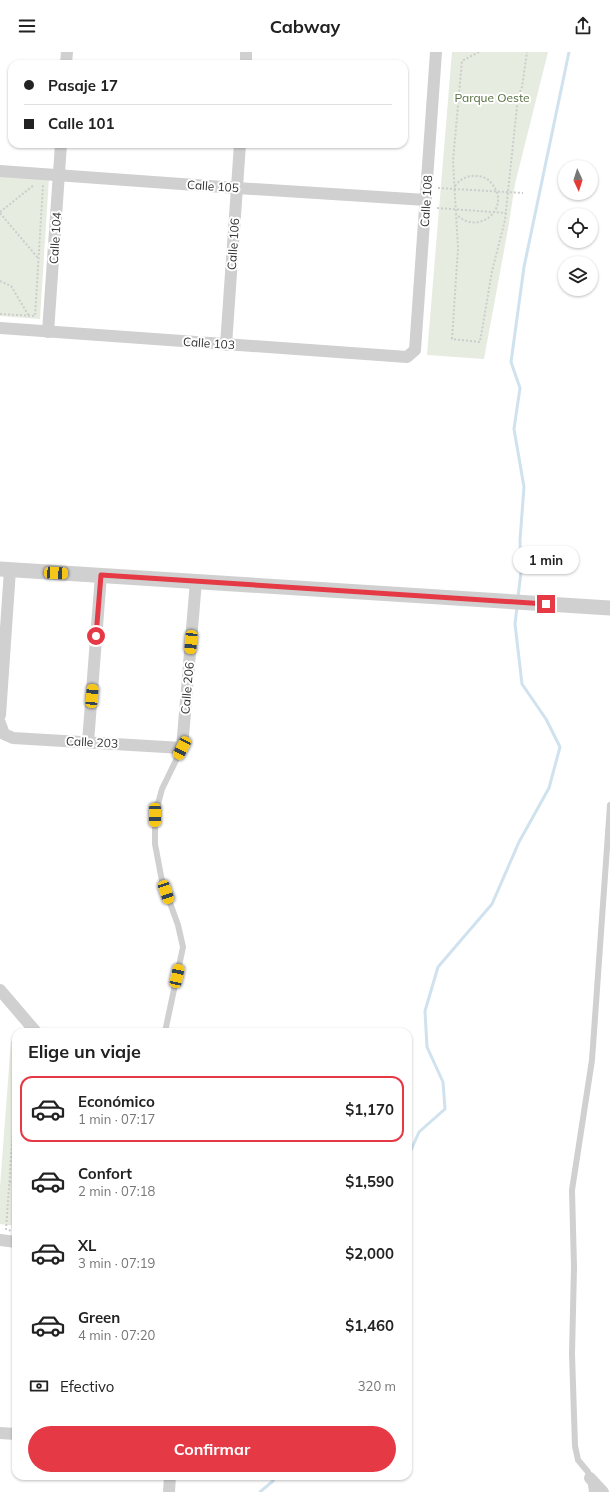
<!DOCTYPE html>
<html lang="es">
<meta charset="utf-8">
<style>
:root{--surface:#fff;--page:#f2f2f2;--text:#222;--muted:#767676;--line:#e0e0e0;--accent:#e63946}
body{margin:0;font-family:Mulish,sans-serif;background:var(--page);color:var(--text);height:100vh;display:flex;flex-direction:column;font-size:15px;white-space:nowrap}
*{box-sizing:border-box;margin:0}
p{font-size:13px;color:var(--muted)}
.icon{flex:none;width:22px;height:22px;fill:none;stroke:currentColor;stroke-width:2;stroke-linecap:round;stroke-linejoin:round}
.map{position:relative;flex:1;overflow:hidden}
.details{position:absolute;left:12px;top:976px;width:400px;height:452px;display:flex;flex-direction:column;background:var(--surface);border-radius:12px;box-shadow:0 1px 3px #0004}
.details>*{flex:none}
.hud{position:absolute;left:8px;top:8px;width:400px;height:88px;border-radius:12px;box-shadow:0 1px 3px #0004;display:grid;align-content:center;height:88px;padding:0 16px;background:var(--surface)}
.needle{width:26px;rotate:176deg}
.tools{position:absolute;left:558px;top:108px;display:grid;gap:8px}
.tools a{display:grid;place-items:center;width:40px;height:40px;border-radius:50%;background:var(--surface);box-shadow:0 1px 3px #0004;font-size:20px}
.end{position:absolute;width:18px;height:18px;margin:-9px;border:5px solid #e63946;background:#fff;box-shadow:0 0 0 2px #fff}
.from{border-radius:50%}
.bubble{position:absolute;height:28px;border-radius:14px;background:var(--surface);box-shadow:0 1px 3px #0004;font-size:13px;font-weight:700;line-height:28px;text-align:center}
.car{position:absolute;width:12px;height:24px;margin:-12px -6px;border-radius:5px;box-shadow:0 0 3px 1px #0007;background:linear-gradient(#f5c518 24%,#345 0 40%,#f5c518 0 76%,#345 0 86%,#f5c518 0)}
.hud b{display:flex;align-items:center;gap:14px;height:38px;font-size:15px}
.hud b+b{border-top:1px solid var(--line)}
.hud i{width:10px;height:10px;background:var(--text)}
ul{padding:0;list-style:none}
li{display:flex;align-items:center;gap:12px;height:66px;margin:0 8px 6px;padding:0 8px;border:2px solid transparent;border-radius:12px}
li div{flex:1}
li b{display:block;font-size:15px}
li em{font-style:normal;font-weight:700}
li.active{border-color:var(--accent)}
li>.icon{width:36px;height:36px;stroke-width:1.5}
h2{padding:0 16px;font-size:18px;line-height:48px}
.pay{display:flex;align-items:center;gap:10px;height:44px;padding:0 16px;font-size:15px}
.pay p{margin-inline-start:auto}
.action{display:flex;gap:8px;margin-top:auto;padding:8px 16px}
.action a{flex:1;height:46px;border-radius:24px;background:var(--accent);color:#fff;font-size:16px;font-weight:700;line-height:46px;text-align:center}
header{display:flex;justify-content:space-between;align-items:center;height:52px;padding:0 16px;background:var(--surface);font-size:18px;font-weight:700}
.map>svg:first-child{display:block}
</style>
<header><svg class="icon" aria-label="menu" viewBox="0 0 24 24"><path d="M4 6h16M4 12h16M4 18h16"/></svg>Cabway<svg class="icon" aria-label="share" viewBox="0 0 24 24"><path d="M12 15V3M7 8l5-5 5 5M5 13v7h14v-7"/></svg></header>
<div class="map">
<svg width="610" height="1440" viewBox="0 0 610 1440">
<rect width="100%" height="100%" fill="#fff"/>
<g fill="#e6ecdf">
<path d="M452,0H548L515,132L508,177L484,307L427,303Z"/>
<path d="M0,123L49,126L40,267L0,264Z"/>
<path d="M11,989L16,994V1174L0,1172V1135Z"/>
</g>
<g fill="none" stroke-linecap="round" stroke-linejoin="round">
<g stroke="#cfe2ee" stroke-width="3">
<path d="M518,545L521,520L520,488L524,435L514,377L520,336L511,310L524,215L569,0"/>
<path d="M408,1105L419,1080L445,1057L443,1030L427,995L425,959L438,915L492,852L519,790L549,736L560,695L546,667L522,632L515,572L517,555"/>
<path d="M260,1440L273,1429L274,1424"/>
</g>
<g stroke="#cdcdcd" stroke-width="2" stroke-dasharray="2 2" stroke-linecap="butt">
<path d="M479,0L462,9L453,109L458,196L452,287L480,290L492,219L505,168L518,45L522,35L527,0"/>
<path d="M455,134C460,127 468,123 476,124C483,124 489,127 492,132C512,156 478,185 456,162"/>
<path d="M438,136L523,141"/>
<path d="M437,156L506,161"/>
<path d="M0,160L34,133"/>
<path d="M0,161L38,206"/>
<path d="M0,229L11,234L29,264"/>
<path d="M0,262L35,264L43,133"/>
<path d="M9,1130H16"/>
<path d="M6,1178L16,1034"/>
<path d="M9,1179L16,1173"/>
</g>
<g stroke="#d0d0d0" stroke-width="6">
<path d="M165,980L183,895L178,873L162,829L155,792V763L162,737L182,696"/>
<path d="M592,1440L590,1426L588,1420L578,1408L575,1394L572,1302L574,1215L572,1138L592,1008L610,753"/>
</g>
<g stroke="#d0d0d0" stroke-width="12">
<path d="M66,12L67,0"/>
<path d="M246,12V0"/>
<path d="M0,119L237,136L426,148"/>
<path d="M0,276L407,305L415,298L436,0"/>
<path d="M48,280L61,92"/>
<path d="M226,293L240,92"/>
<path d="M0,663L10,518"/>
<path d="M0,671L4,682L13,686L182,696L196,529"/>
<path d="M88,690L101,523"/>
<path d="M0,938L36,980"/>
<path d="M0,1188L16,1190"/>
<path d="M0,1381L16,1382"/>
<path d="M590,1426L603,1440"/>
<path d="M169,1440L170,1424"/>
</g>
<path stroke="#d0d0d0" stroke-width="15" d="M0,517L610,556"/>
</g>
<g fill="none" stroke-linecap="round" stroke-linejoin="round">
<path stroke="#e63946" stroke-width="5" d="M96,584L101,523L546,552"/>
</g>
<g text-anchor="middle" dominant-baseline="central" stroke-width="4" stroke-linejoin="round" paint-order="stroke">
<g font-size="12" fill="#56703f" stroke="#fff">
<text x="492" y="45">Parque Oeste</text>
</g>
<g font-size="12" fill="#333" stroke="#fff">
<text transform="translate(213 134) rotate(4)">Calle 105</text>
<text transform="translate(426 149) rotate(-86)">Calle 108</text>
<text transform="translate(55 186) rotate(-86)">Calle 104</text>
<text transform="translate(233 192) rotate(-86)">Calle 106</text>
<text transform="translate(209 291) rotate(4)">Calle 103</text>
<text transform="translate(187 636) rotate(-85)">Calle 206</text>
<text transform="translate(92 690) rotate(3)">Calle 203</text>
</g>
</g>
</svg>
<div class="tools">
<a><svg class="needle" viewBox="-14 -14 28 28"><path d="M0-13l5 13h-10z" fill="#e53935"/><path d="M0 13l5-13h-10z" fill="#767676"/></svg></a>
<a><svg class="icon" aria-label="locate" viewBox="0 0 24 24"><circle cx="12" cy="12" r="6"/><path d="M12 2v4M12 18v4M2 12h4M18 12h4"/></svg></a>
<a><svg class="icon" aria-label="layers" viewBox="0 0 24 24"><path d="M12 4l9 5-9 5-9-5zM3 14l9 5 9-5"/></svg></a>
</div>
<i class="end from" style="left:96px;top:584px"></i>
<i class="end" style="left:546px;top:552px"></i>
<div class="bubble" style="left:513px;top:494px;width:66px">1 min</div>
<i class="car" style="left:56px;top:521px;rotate:93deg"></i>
<i class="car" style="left:191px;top:590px;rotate:185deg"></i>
<i class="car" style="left:92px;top:644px;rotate:5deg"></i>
<i class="car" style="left:182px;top:696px;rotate:207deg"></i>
<i class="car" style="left:155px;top:763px;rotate:180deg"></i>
<i class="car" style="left:166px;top:840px;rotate:161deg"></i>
<i class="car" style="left:177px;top:924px;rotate:12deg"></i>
<div class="hud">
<b><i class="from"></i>Pasaje 17</b>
<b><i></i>Calle 101</b>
</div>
<section class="details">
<h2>Elige un viaje</h2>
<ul>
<li class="active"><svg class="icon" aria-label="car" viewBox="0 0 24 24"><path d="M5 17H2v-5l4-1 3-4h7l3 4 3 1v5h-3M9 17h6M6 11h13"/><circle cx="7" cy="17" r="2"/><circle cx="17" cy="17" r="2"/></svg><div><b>Económico</b><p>1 min · 07:17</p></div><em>$1,170</em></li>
<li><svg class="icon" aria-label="car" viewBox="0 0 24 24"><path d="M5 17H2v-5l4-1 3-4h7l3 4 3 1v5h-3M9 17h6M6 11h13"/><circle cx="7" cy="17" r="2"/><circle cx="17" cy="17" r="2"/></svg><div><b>Confort</b><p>2 min · 07:18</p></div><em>$1,590</em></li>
<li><svg class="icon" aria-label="car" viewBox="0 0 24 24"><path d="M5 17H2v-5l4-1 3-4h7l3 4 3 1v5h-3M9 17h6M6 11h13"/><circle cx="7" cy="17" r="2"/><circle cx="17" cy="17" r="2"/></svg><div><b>XL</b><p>3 min · 07:19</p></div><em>$2,000</em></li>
<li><svg class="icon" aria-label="car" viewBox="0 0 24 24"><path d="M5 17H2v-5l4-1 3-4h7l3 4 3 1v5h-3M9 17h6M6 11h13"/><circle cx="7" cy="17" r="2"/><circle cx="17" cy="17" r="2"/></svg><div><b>Green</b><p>4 min · 07:20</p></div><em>$1,460</em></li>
</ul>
<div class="pay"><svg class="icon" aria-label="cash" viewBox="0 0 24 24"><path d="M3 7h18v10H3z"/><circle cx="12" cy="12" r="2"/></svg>Efectivo<p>320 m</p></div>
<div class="action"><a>Confirmar</a></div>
</section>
</div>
